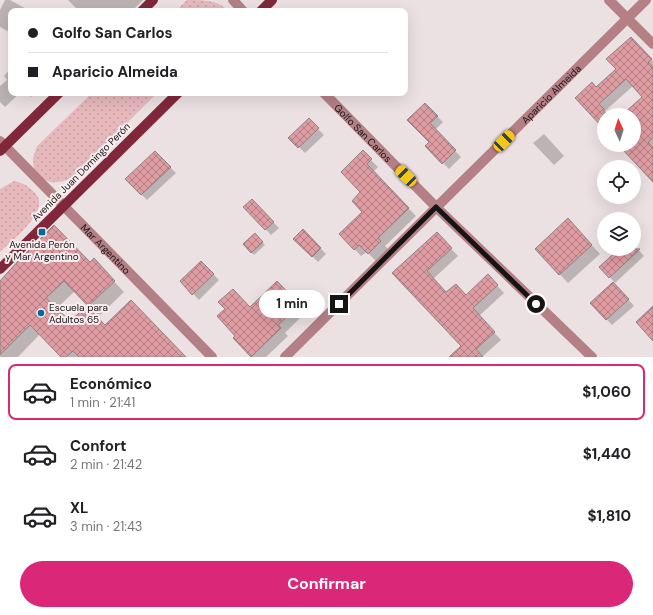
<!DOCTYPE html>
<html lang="es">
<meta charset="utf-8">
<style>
:root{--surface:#fff;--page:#f2f2f2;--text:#202124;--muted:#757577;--line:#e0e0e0;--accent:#db2777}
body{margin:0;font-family:"DM Sans",sans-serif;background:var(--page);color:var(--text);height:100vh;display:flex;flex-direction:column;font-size:15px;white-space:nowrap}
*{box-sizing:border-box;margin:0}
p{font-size:13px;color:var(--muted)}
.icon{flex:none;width:22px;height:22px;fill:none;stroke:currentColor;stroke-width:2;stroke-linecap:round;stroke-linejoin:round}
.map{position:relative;height:357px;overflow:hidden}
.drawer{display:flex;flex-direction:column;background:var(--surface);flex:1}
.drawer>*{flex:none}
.hud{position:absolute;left:8px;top:8px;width:400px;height:88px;border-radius:8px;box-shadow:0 4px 16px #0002;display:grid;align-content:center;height:88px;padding:0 20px;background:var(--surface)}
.needle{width:26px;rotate:356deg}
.tools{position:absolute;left:597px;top:108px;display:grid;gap:8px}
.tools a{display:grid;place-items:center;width:44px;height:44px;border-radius:50%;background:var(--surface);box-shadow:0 4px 16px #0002;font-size:20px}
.end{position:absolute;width:18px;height:18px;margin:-9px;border:5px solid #171414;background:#fff;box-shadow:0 0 0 2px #fff}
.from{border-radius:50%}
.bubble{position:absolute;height:28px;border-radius:14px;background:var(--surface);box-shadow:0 4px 16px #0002;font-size:13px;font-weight:700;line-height:28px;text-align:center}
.car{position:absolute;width:12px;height:24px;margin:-12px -6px;border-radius:5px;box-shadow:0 0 3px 1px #0007;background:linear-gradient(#f5c518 24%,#345 0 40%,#f5c518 0 76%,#345 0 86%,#f5c518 0)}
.hud b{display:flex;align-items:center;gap:14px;height:38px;font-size:15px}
.hud b+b{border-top:1px solid var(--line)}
.hud i{width:10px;height:10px;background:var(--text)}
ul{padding:7px 0 0;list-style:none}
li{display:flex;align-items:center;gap:12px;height:56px;margin:0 8px 6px;padding:0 12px;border:2px solid transparent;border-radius:8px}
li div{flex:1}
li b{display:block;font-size:15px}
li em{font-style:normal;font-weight:700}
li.current{border-color:var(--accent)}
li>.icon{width:36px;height:36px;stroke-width:1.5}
.button{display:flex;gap:8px;margin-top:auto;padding:8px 20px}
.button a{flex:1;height:46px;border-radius:24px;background:var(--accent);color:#fff;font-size:16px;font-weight:700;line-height:46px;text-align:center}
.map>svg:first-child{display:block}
</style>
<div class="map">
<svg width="653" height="357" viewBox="0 0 653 357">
<defs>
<pattern id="green-dots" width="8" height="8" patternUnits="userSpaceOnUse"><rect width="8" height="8" fill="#e7b9bd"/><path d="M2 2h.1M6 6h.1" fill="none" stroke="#c59ea2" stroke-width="1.8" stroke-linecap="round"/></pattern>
<pattern id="building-cross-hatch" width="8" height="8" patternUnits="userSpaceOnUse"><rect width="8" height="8" fill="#df9ba2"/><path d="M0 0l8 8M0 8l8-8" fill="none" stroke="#b47d83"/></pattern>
</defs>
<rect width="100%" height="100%" fill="#ece1e2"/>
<g fill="url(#green-dots)">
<path d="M187,0C201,0 222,0 226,11H176Z"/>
<path d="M92,93H157L72,178C54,185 48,184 34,172L33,158L37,146Z"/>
<path d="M14,181C23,183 27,185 33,191C55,208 12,240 0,252V189Z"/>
</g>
<g fill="#0003">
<path d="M5,0H10L30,11H11V33L0,27V10Z"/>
<path d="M68,0H143L135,8L138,11H79Z"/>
<path d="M631,38L653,61V181L620,145H634V115H624L643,97L633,86L605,111L609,115H604V128L576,98L596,88L617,69Z"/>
<path d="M11,68V93H20L5,107L0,102V86L7,80L4,76Z"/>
<path d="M27,93H35L31,97Z"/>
<path d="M425,104L443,122L435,130L461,157L449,169L426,146L430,142Z"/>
<path d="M309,120L324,135L305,153L290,138Z"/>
<path d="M544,134L564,156L554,165L533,143Z"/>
<path d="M155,152L176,173L147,200L126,179Z"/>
<path d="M363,152L378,167L373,172L416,216L385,246L388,249L376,261L367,252L361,256L340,234L364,212L362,192Z"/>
<path d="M252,201L279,228L271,235L245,207Z"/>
<path d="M576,228L600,254L568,283L536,249Z"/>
<path d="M303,230L326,254L318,262L295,239Z"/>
<path d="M255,235L265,245L254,255L244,244Z"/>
<path d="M443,240L458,256L433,279L447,293L466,296L488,276L504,293L479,316L501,340L482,357H450L462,346L394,273Z"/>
<path d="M634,245L644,256L615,283L601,267L621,249H634Z"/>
<path d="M201,262L219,280L199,300L181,281Z"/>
<path d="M90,263L103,270L124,292L99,316L75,291L56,309L70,322L105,326L185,357H62L40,334L18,357H0V282Z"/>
<path d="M277,282L306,312L285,333L288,336L266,357H252L234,338Z"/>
<path d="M619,289L634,306L612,325L591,303Z"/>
</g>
<g fill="url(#building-cross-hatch)" stroke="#8d8384">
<path d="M631,37L652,59L648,62L653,67V138L648,142L653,148V182L623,150L628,145H634V115H622L642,97L626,79L599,104L604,109V129L575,98L592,82L596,87L616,69L606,59Z"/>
<path d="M425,103L438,116L430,123L456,150L442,164L425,146L429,142L407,120Z"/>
<path d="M309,118L319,128L298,148L288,138Z"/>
<path d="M363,150L372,159L367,164L409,208L378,238L381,241L368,254L359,245L354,250L339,234L362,212L352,201L360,192L341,172Z"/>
<path d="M155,151L171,167L141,195L125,179Z"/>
<path d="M252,199L274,222L265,230L243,207Z"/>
<path d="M568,218L592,245L559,275L535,249Z"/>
<path d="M54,225L90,262L94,258L115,281L88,306L64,281L46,298L70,321L87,306L105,325L131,300L186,357H79L73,351L66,357H61L30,325L0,355V281L19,260Z"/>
<path d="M303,229L321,248L312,257L293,239Z"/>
<path d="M437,232L452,248L427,271L446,292L456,284L466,295L488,274L498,285L473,308L495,332L476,349L483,357H449L461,346L392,273Z"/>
<path d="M255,233L263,242L251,253L243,244Z"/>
<path d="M619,249H640L609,278L599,267Z"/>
<path d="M201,261L214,274L192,295L180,281Z"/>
<path d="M277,281L300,305L278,325L281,328L251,357L233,338L235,336L217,316L225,309L218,302L233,289L250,307Z"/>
<path d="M613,282L629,299L606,320L590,303Z"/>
<path d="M653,306V341L636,322Z"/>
</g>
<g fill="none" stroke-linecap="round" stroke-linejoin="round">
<g stroke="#b48086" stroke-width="10">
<path d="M233,0L243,11"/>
<path d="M609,0L653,44"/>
<path id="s1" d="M324,93L436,207L592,357"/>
<path id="s2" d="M0,141L212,357"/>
<path id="s3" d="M285,357L646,0"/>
</g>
<g stroke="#80283a" stroke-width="10">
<path d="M142,11L153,0"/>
<path d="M261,11L272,0"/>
<path d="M0,151L59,93"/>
<path d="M0,269L178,93"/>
</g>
</g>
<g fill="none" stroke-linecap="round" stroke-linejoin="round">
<path stroke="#171414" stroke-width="5" d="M339,304L436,207L536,304"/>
</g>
<g fill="#046b99" stroke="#f9eeef" stroke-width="1.5">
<rect x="38" y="228" width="8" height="8" rx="2"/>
<circle cx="41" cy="313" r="4"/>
</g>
<g text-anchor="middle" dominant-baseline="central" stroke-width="4" stroke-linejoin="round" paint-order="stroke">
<g font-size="10" fill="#171414" stroke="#f9eeef">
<text stroke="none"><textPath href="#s3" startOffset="374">Aparicio Almeida</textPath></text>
<text stroke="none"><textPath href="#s1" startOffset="56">Golfo San Carlos</textPath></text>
<text transform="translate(81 172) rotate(-45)">Avenida Juan Domingo Perón</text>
<text stroke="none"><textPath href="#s2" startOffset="151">Mar Argentino</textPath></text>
</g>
<g font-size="10" fill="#171414" stroke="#f9eeef">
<text x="42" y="244">Avenida Perón<tspan x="42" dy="12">y Mar Argentino</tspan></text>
<text x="49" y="307" text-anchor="start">Escuela para<tspan x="49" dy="12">Adultos 65</tspan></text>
</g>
</g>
</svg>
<div class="tools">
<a><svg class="needle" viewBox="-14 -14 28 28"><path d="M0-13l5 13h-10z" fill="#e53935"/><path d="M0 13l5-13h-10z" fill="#757577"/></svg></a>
<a><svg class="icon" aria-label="locate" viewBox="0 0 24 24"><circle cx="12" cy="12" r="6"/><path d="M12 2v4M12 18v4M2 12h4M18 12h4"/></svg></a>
<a><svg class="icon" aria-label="layers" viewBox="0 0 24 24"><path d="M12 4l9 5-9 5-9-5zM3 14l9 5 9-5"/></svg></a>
</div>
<i class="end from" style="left:536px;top:304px"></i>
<i class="end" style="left:339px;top:304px"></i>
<div class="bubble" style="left:259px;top:290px;width:66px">1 min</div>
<i class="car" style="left:504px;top:141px;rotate:45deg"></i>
<i class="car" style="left:406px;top:176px;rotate:315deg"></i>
<div class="hud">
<b><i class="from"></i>Golfo San Carlos</b>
<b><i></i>Aparicio Almeida</b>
</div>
</div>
<section class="drawer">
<ul>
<li class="current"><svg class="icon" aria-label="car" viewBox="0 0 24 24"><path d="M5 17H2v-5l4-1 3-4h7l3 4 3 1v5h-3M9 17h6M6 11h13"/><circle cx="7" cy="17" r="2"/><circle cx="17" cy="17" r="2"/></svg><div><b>Económico</b><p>1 min · 21:41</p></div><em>$1,060</em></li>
<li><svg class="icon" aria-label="car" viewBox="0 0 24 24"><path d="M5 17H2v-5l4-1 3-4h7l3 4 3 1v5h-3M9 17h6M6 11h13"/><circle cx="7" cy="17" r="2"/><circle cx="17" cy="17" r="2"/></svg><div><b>Confort</b><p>2 min · 21:42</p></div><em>$1,440</em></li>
<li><svg class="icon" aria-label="car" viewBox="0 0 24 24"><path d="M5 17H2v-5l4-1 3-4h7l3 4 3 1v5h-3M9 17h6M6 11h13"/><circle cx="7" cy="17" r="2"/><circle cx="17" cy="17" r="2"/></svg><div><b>XL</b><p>3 min · 21:43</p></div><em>$1,810</em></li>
</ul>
<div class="button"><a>Confirmar</a></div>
</section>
